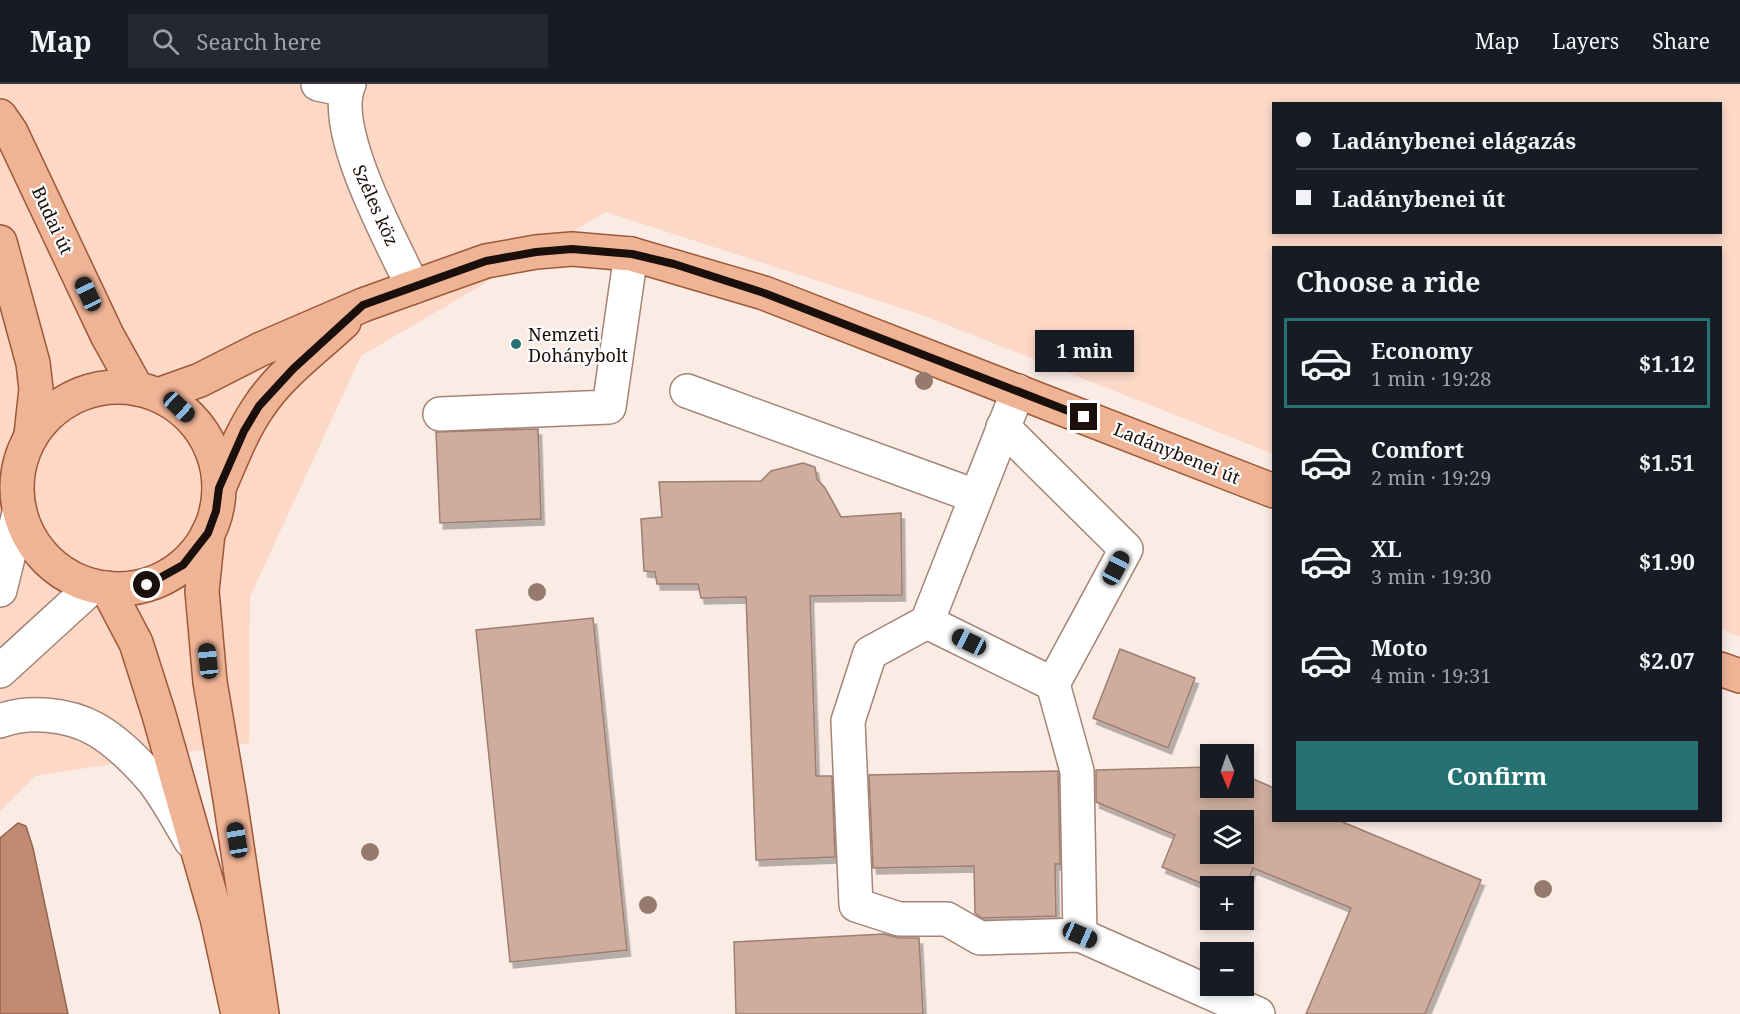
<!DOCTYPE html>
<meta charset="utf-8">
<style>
:root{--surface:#171b24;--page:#242831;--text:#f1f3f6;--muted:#9ea1a6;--line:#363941;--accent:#267172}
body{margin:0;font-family:"Noto Serif",serif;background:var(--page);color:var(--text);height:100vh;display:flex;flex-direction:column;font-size:22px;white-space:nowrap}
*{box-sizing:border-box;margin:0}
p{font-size:20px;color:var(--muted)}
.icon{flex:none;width:33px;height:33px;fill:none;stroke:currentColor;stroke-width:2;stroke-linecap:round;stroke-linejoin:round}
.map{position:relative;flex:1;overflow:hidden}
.side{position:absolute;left:1272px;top:162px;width:450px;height:576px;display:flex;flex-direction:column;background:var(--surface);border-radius:0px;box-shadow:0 3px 9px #0003}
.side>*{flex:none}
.hud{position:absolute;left:1272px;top:18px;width:450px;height:132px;border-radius:0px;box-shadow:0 3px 9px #0003;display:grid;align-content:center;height:132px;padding:0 24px;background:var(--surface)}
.needle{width:39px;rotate:178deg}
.controls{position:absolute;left:1200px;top:660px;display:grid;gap:12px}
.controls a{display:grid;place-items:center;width:54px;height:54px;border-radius:0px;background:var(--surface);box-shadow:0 3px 9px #0003;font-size:30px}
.end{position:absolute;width:27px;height:27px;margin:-14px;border:8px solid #1a0f0a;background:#fff;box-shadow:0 0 0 3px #fff}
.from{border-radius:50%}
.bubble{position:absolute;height:42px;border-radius:0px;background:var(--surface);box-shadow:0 3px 9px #0003;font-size:20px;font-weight:700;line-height:42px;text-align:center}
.car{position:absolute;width:18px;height:36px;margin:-18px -9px;border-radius:8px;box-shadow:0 0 4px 2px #0007;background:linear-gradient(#222 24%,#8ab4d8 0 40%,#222 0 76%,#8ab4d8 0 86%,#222 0)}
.hud b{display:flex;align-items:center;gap:21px;height:57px;font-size:22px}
.hud b+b{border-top:2px solid var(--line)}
.hud i{width:15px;height:15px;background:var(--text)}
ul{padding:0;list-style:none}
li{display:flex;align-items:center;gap:18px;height:90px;margin:0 12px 9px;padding:0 12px;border:3px solid transparent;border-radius:0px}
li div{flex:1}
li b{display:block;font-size:22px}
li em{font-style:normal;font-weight:700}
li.selected{border-color:var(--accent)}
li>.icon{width:54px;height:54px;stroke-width:1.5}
h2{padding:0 24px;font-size:27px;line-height:72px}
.button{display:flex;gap:12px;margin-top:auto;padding:12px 24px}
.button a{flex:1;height:69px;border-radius:0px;background:var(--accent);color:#fff;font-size:24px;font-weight:700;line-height:69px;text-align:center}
header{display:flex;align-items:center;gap:36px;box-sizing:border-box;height:84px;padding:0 30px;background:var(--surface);border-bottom:2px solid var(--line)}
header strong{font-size:28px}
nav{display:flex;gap:33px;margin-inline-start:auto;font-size:21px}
.search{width:420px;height:54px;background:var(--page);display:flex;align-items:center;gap:15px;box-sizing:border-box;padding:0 21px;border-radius:0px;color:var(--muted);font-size:22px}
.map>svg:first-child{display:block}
</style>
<header>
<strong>Map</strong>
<div class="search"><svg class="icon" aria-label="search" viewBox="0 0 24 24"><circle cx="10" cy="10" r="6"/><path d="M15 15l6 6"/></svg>Search here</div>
<nav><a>Map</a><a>Layers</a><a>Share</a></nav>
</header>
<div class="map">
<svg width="1740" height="930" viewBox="0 0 1740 930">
<defs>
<filter id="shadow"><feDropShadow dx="3.5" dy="6" stdDeviation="0" flood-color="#0004"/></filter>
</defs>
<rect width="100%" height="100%" fill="#faece5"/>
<path fill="#fdd8c7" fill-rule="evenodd" d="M0,0H1740V553L1721,545L1720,164H1274L1273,370L925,232L606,128L361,272L250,513L249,659L35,692L0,727ZM1274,20H1720V148H1274Z"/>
<path fill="#c28a70" stroke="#906551" stroke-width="1.5" d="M18,739L26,742L33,764L68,930H0V754Z"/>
<g fill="#cead9e" stroke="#9d7e70" stroke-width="1.5" fill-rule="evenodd" filter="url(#shadow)">
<path d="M538,345L541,435L440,439L436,348Z"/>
<path d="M803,379L815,383L817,395L825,404L841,433L901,429L902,511L810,512L816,692H832L835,773L756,776L746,513L701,514L698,500H657L655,488L644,487L641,435L662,433L659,398L761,397L771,387Z"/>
<path d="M593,534L627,866L510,878L476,546Z"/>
<path d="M1120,565L1195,594L1168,664L1093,634Z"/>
<path d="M1210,683V704H1244V691L1274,704V736H1338L1481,796L1425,930H1306L1351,824L1253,784L1244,808V802L1210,803L1162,783L1175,751L1096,718V686ZM1210,736H1244V770H1210Z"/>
<path d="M1058,687L1060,780H1055L1056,832L982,834L975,829L974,782L873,784L869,691Z"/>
<path d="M884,850L899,854H919L923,930H736L734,858Z"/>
</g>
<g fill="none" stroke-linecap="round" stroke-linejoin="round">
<defs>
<g id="minor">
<path d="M318,0L346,6"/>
<path d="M349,0C329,45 393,160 413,203"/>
<path d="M687,307L975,412"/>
<path d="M1018,307L927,538L870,569L848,637L856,821L899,835H947L980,854L1080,851L1258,930"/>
<path d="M440,330L609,323L631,170"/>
<path d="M1003,343L1126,465L1053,600"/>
<path d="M0,506L19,429"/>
<path d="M927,538L1053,600L1077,687L1080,851"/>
<path d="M0,587L93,502"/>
<path d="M0,637C28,626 68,630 95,645C115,656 136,677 151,694C166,712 178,736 191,757"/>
</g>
<g id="major">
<path d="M0,32L11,48L107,251L137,305"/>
<path d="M0,158L33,279L36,305L31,351"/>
<circle cx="118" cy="404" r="101"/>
<path d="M158,311L200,296L261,265L363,221L413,203L486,177L536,168L572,165L631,170L764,209L1274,407"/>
<path d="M219,404C231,377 241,349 258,324C279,291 315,265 344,238"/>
<path d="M208,449L202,507L210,598L230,715L262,930"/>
<path d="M107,504L136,559L159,631L217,834L238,930"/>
<path d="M1720,585L1740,592"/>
</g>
</defs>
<use href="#minor" stroke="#a38475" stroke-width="36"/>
<use href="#major" stroke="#9d5937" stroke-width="36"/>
<use href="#minor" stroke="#fff" stroke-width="33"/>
<use href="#major" stroke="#efb395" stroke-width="33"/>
</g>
<g fill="#957a6d">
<circle cx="924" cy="297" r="9"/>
<circle cx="537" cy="508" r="9"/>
<circle cx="370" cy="768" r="9"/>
<circle cx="1543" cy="805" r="9"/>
<circle cx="648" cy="821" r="9"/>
</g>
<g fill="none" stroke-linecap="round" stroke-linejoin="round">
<path stroke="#1a0f0a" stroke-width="8" d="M147,501L183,481L208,449L216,427L219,404L244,347L259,322L293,285L363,221L486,177L536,168L572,165L632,170L674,180L764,209L1084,333"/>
</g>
<circle fill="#267172" stroke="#fcfcfc" stroke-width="2" cx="516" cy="260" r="6"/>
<g text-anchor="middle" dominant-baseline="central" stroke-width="4.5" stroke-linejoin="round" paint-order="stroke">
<g font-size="18" fill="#1a0f0a" stroke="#fcfcfc">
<text transform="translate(376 121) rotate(66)">Széles köz</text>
<text transform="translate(53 136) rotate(65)">Budai út</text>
<text transform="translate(1177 369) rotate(22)">Ladánybenei út</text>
</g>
<g font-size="18" fill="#1a0f0a" stroke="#fcfcfc" text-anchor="start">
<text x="528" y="250">Nemzeti<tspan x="528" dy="21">Dohánybolt</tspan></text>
</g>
</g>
</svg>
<div class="controls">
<a><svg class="needle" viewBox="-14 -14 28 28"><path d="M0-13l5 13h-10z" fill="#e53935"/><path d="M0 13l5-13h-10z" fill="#9ea1a6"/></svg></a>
<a><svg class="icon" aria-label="layers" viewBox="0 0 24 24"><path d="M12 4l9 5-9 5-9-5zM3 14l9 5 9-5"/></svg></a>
<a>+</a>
<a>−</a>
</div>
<i class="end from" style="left:147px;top:501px"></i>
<i class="end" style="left:1084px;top:333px"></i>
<div class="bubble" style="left:1035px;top:246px;width:99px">1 min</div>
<i class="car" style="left:88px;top:210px;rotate:335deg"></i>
<i class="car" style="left:179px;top:323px;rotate:133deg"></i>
<i class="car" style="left:1116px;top:484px;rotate:28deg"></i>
<i class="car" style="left:969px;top:558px;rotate:296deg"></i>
<i class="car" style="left:208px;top:577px;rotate:354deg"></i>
<i class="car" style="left:237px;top:756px;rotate:351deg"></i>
<i class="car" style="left:1080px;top:851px;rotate:114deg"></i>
<div class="hud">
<b><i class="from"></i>Ladánybenei elágazás</b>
<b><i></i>Ladánybenei út</b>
</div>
<section class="side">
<h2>Choose a ride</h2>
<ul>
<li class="selected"><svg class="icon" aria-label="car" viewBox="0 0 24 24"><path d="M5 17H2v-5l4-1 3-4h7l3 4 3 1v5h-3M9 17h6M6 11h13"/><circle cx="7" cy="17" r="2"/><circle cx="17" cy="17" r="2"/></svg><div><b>Economy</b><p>1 min · 19:28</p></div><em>$1.12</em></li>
<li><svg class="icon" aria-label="car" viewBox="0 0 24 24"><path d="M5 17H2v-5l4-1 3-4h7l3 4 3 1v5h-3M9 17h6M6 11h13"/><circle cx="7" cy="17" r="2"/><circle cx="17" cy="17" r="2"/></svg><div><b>Comfort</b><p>2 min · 19:29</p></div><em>$1.51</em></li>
<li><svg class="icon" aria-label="car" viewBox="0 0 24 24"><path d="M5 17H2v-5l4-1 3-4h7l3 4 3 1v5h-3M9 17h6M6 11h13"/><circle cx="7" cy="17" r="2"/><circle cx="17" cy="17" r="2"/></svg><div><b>XL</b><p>3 min · 19:30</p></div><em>$1.90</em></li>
<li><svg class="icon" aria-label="car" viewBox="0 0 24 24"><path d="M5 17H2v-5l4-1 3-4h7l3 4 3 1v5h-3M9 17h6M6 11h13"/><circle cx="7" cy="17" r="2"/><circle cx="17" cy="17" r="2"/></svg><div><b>Moto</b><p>4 min · 19:31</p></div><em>$2.07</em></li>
</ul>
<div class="button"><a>Confirm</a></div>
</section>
</div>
